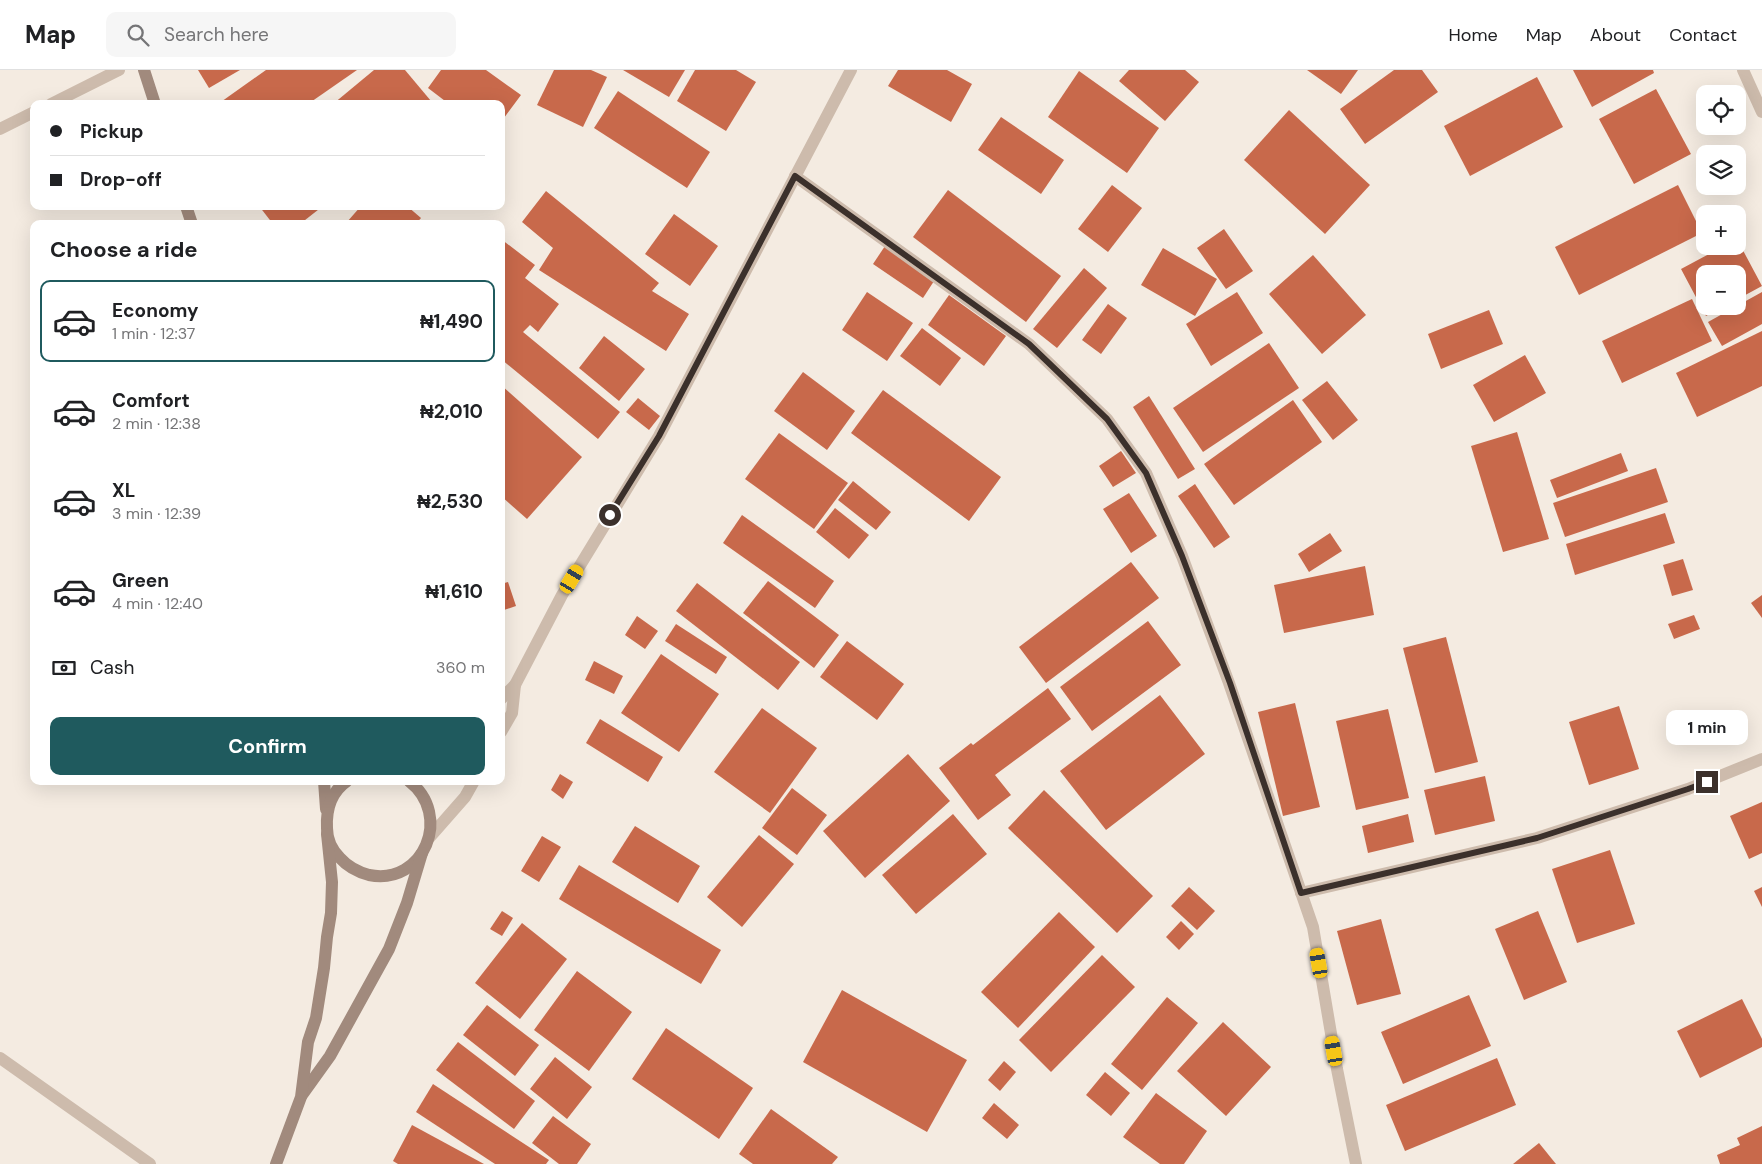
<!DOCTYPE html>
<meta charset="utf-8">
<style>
:root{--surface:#fff;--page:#f6f6f6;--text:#202124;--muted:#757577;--line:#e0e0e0;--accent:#1f5a5e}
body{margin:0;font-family:"DM Sans",sans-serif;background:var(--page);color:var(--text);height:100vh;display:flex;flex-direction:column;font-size:19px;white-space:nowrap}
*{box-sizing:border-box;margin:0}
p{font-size:16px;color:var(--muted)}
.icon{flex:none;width:28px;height:28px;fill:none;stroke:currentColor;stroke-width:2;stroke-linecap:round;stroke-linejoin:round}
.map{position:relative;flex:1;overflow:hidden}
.side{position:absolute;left:30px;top:150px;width:475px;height:565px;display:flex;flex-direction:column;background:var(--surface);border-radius:10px;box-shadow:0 5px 20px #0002}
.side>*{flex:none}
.top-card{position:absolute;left:30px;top:30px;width:475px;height:110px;border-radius:10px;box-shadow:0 5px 20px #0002;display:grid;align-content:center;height:110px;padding:0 20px;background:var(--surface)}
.fabs{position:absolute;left:1696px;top:15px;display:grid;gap:10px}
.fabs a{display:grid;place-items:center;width:50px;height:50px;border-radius:10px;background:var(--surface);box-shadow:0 5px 20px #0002;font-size:25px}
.end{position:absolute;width:22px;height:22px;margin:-11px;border:6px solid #3b302b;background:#fff;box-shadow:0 0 0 2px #fff}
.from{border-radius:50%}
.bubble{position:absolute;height:35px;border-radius:10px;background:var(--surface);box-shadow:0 5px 20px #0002;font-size:16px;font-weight:700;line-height:35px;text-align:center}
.car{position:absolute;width:15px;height:30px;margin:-15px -8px;border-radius:6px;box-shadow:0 0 4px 1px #0007;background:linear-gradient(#f5c518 24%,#345 0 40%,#f5c518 0 76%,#345 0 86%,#f5c518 0)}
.top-card b{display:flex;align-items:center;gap:18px;height:48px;font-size:19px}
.top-card b+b{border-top:1px solid var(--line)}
.top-card i{width:12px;height:12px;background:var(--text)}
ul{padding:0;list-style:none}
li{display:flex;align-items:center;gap:15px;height:82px;margin:0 10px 8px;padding:0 10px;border:2px solid transparent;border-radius:10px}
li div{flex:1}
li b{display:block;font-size:19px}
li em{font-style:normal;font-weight:700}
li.on{border-color:var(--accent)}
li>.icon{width:45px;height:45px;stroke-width:1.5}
h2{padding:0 20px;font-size:22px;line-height:60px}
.pay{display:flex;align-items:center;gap:12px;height:55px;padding:0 20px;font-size:19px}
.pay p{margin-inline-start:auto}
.button{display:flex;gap:10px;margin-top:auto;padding:10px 20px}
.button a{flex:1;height:58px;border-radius:10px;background:var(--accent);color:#fff;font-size:20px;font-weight:700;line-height:58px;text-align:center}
header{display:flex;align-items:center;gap:30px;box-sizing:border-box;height:70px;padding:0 25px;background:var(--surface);border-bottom:1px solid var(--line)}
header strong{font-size:24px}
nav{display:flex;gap:28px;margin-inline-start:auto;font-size:18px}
.search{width:350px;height:45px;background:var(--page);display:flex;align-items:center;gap:12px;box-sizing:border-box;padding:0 18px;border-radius:10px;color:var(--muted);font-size:19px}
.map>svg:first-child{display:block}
</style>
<header>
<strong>Map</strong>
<div class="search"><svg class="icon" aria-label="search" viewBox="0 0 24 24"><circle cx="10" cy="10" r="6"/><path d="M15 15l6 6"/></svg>Search here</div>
<nav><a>Home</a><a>Map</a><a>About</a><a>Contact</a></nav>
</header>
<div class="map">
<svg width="1762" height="1094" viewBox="0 0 1762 1094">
<rect width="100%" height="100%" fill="#f4ebe1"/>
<g fill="#c8694b">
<path d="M198,0H240L209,18Z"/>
<path d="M266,0H357L308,34H218Z"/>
<path d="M374,0H405L431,31L427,34H333Z"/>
<path d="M441,0H486L521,25L501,52V34H449L428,18Z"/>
<path d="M554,0H591L607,7L583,57L537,35Z"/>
<path d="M623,0H685L669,27Z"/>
<path d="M695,0H736L756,12L726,61L677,31Z"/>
<path d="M898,0H947L972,14L951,52L888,16Z"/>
<path d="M1129,0H1185L1199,12L1165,51L1119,11Z"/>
<path d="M1307,0H1358L1341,24Z"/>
<path d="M1394,0H1422L1438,22L1365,74L1340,39Z"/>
<path d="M1573,0H1653L1654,3L1592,37Z"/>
<path d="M1079,1L1159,58L1127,103L1048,47Z"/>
<path d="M1537,7L1563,57L1470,106L1444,56Z"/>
<path d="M1656,19L1691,84L1634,114L1599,49Z"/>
<path d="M618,21L710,82L687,118L594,58Z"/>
<path d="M1289,40L1370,115L1325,164L1244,90Z"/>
<path d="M1001,47L1064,90L1041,124L978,80Z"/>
<path d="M1112,115L1142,138L1108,182L1078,159Z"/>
<path d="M1678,115L1702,163L1579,225L1555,177Z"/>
<path d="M948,120L1061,206L1026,252L913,167Z"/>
<path d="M546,121L659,213L652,221L689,244L666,281L539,200L553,178L522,152Z"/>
<path d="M259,136H323L300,154H273Z"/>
<path d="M361,136H407L421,148L416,154H349L347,152Z"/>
<path d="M674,144L718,176L690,216L645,184Z"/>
<path d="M1224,159L1253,201L1226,219L1197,178Z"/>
<path d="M501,169L535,195L525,208L559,234L538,262L530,255L523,262L620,342L598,369L501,289Z"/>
<path d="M1738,171L1762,216L1738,229V204H1705V236H1724L1706,246L1681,199L1724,176H1738Z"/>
<path d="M887,173L936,208L923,228L873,194Z"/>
<path d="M1163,178L1217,209L1195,246L1141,215Z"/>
<path d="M1313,185L1366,245L1322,284L1269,224Z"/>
<path d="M1084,198L1107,218L1057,278L1033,259Z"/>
<path d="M867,222L913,253L887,291L842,260Z"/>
<path d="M1237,222L1263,263L1211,296L1186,254Z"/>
<path d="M1762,222V254L1722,276L1708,252Z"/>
<path d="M949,225L1006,266L984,296L928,255Z"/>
<path d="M1692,229L1712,271L1622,313L1602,271Z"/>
<path d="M1108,234L1127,248L1101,284L1082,270Z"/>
<path d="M1489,240L1503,274L1441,299L1428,264Z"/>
<path d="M922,258L961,288L940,316L900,286Z"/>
<path d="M1762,261V316L1697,347L1676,303Z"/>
<path d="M604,266L645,299L619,331L579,298Z"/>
<path d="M1269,273L1299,318L1203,382L1173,338Z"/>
<path d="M1525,285L1546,323L1494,352L1473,315Z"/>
<path d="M803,302L855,341L827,380L774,341Z"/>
<path d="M1327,311L1358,350L1333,370L1302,330Z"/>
<path d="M501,315L582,387L527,449L501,426Z"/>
<path d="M883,320L1001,407L969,451L851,363Z"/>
<path d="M1149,326L1195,399L1178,409L1133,337Z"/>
<path d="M638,328L660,346L649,360L626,342Z"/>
<path d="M1293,330L1322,372L1234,435L1204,394Z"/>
<path d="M1517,362L1549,469L1503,482L1471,376Z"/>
<path d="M779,363L848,413L814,459L745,409Z"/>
<path d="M1121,381L1136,403L1113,417L1099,396Z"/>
<path d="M1621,383L1628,401L1557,428L1550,410Z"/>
<path d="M1656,398L1668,432L1565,467L1553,433Z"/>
<path d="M853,411L891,442L876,460L838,430Z"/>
<path d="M1195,414L1230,467L1214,478L1178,426Z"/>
<path d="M1129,423L1157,466L1131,483L1103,439Z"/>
<path d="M835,438L869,465L849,489L816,462Z"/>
<path d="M1665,443L1675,473L1575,505L1566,474Z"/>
<path d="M742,445L834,511L815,538L723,473Z"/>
<path d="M1330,463L1342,481L1309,502L1298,484Z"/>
<path d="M1683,489L1693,520L1672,526L1663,495Z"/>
<path d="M1131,492L1159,528L1046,613L1019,577Z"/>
<path d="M1365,496L1374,545L1284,563L1274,515Z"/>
<path d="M768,511L839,565L814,598L743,543Z"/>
<path d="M508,512L516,536L501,541V514Z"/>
<path d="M697,513L800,592L778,620L676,541Z"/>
<path d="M1762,525V548L1751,533Z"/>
<path d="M1694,545L1700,559L1674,569L1668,554Z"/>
<path d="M637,546L658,561L645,579L625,565Z"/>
<path d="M1148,551L1181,595L1092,661L1060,617Z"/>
<path d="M676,554L727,587L716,604L665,571Z"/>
<path d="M1446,567L1478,692L1435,703L1403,578Z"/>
<path d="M847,571L904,614L877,650L820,607Z"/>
<path d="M661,584L719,624L679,682L621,643Z"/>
<path d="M594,591L623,606L614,624L585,610Z"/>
<path d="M1048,618L1071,649L995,705L1011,725L978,750L939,698L971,673L973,675Z"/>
<path d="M1160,625L1205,684L1106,760L1060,701Z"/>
<path d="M1295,633L1320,737L1283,746L1258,642Z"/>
<path d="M1619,636L1639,699L1589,715L1569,652Z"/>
<path d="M762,638L817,678L770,743L714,702Z"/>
<path d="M1388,639L1409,728L1356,740L1336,651Z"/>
<path d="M600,649L663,687L648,712L586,673Z"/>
<path d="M908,684L950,731L865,808L823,761Z"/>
<path d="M560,704L573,712L563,729L551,720Z"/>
<path d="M1485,706L1495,751L1435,765L1424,720Z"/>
<path d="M792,718L827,745L797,785L762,758Z"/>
<path d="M1044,720L1153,826L1117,863L1008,758Z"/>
<path d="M1762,732V783L1749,789L1730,746Z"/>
<path d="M953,744L987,784L916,844L882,805Z"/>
<path d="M1408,744L1414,772L1368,783L1362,756Z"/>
<path d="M635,756L700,796L678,833L612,792Z"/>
<path d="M759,765L794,794L742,857L707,827Z"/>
<path d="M542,766L561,777L539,812L521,801Z"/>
<path d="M1610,780L1635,854L1577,873L1552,799Z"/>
<path d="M579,795L721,880L701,914L559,829Z"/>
<path d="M1189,817L1215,841L1197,860L1171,836Z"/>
<path d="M1762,817V837L1754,821Z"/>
<path d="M502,841L513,848L502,866L490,859Z"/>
<path d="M1538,841L1567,912L1524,930L1495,859Z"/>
<path d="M1059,842L1095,877L1018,958L981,922Z"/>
<path d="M1381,849L1401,924L1357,935L1337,861Z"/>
<path d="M1181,851L1194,864L1179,880L1166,867Z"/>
<path d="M522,853L567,889L520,949L475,913Z"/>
<path d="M1102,885L1135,917L1051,1002L1019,970Z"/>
<path d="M577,901L632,942L589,1001L534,960Z"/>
<path d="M842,920L967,990L927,1062L803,992Z"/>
<path d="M1469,925L1491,976L1403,1014L1381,962Z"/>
<path d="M1167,927L1198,953L1142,1020L1111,994Z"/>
<path d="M1742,929L1762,969V977L1700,1008L1677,961Z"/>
<path d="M487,935L539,975L515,1006L463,965Z"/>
<path d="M1223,952L1271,997L1226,1046L1177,1001Z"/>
<path d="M666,958L753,1018L719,1069L632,1009Z"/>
<path d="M458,972L535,1031L514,1059L436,1000Z"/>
<path d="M555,987L592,1017L567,1049L530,1019Z"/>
<path d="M1497,988L1516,1035L1405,1081L1386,1035Z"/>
<path d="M1004,991L1016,1002L1000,1021L988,1010Z"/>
<path d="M1105,1002L1130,1023L1111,1046L1086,1025Z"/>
<path d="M433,1014L549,1090L546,1094H495L416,1042Z"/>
<path d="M1156,1023L1207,1061L1184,1094H1160L1123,1067Z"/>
<path d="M994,1033L1019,1055L1007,1069L982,1048Z"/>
<path d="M771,1039L838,1087L832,1094H753L739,1084Z"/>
<path d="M553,1046L591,1074L577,1094H559L532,1073Z"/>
<path d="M412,1055L484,1094H398L393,1091Z"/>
<path d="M1762,1056V1094H1720L1717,1085L1740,1075L1737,1068Z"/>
<path d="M1539,1073L1556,1094H1513Z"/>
</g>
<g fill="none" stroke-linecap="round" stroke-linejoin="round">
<g stroke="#cdbbac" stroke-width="12">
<path d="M51,34L119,0"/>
<path d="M0,59L34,42"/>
<path d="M0,988L150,1094"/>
</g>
<g stroke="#cdbbac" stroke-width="12">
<path d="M1743,0L1762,42"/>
<path d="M795,106L1029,274L1107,349L1146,403L1182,486L1229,613L1313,857L1337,999L1356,1094"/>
<path d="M501,629L515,615L562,525L659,366L851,0"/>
<path d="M501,662L512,643L515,615"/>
<path d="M429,768L465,727L474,711"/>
<path d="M1301,823L1537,768L1688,719L1762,689"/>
</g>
<g stroke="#a18a7d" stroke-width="12">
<path d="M144,0L155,34"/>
<path d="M186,136L192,154"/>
<path d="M324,711L326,739"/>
<path d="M347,711C331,722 326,739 327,758C327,770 332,780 340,788C348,797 358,802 369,805C424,816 453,745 409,711"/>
<path d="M302,1025L330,986L389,879L407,833L422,783"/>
<path d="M276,1094L301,1027L308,972L316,948L324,898L327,867L331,843L332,812L327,764"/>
</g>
</g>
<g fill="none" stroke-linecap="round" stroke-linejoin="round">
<path stroke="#3b302b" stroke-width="6" d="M610,445L659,366L795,106L1029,274L1107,349L1146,403L1182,486L1230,613L1301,823L1537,768L1688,719L1707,712"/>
</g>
</svg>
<div class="fabs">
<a><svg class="icon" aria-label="locate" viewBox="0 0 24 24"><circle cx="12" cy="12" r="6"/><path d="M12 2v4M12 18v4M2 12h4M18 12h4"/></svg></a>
<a><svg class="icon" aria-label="layers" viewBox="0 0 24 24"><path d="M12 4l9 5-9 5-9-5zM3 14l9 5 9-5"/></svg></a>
<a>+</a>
<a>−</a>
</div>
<i class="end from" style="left:610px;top:445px"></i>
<i class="end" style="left:1707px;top:712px"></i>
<div class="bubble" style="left:1666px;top:640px;width:82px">1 min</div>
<i class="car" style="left:572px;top:509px;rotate:31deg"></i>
<i class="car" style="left:1319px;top:893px;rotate:350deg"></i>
<i class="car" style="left:1334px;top:981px;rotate:350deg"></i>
<div class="top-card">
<b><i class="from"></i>Pickup</b>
<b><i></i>Drop-off</b>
</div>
<section class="side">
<h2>Choose a ride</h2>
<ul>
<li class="on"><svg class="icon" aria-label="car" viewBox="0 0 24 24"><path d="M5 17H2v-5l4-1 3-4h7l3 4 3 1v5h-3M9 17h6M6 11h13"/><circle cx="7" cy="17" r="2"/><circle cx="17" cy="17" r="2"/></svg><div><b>Economy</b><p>1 min · 12:37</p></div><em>₦1,490</em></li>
<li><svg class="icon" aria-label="car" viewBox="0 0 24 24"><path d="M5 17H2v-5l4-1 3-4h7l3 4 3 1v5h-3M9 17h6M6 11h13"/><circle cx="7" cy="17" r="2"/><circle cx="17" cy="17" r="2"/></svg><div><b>Comfort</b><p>2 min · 12:38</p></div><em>₦2,010</em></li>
<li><svg class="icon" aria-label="car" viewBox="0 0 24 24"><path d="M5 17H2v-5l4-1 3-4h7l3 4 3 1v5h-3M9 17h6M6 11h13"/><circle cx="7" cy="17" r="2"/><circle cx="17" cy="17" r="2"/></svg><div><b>XL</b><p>3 min · 12:39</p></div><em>₦2,530</em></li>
<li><svg class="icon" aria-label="car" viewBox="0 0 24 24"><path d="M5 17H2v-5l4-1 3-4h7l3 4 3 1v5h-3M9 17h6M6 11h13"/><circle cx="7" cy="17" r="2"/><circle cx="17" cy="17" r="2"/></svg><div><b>Green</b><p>4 min · 12:40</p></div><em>₦1,610</em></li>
</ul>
<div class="pay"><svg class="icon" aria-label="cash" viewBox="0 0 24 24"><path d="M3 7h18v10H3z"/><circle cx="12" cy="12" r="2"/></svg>Cash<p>360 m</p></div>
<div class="button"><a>Confirm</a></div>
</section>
</div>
